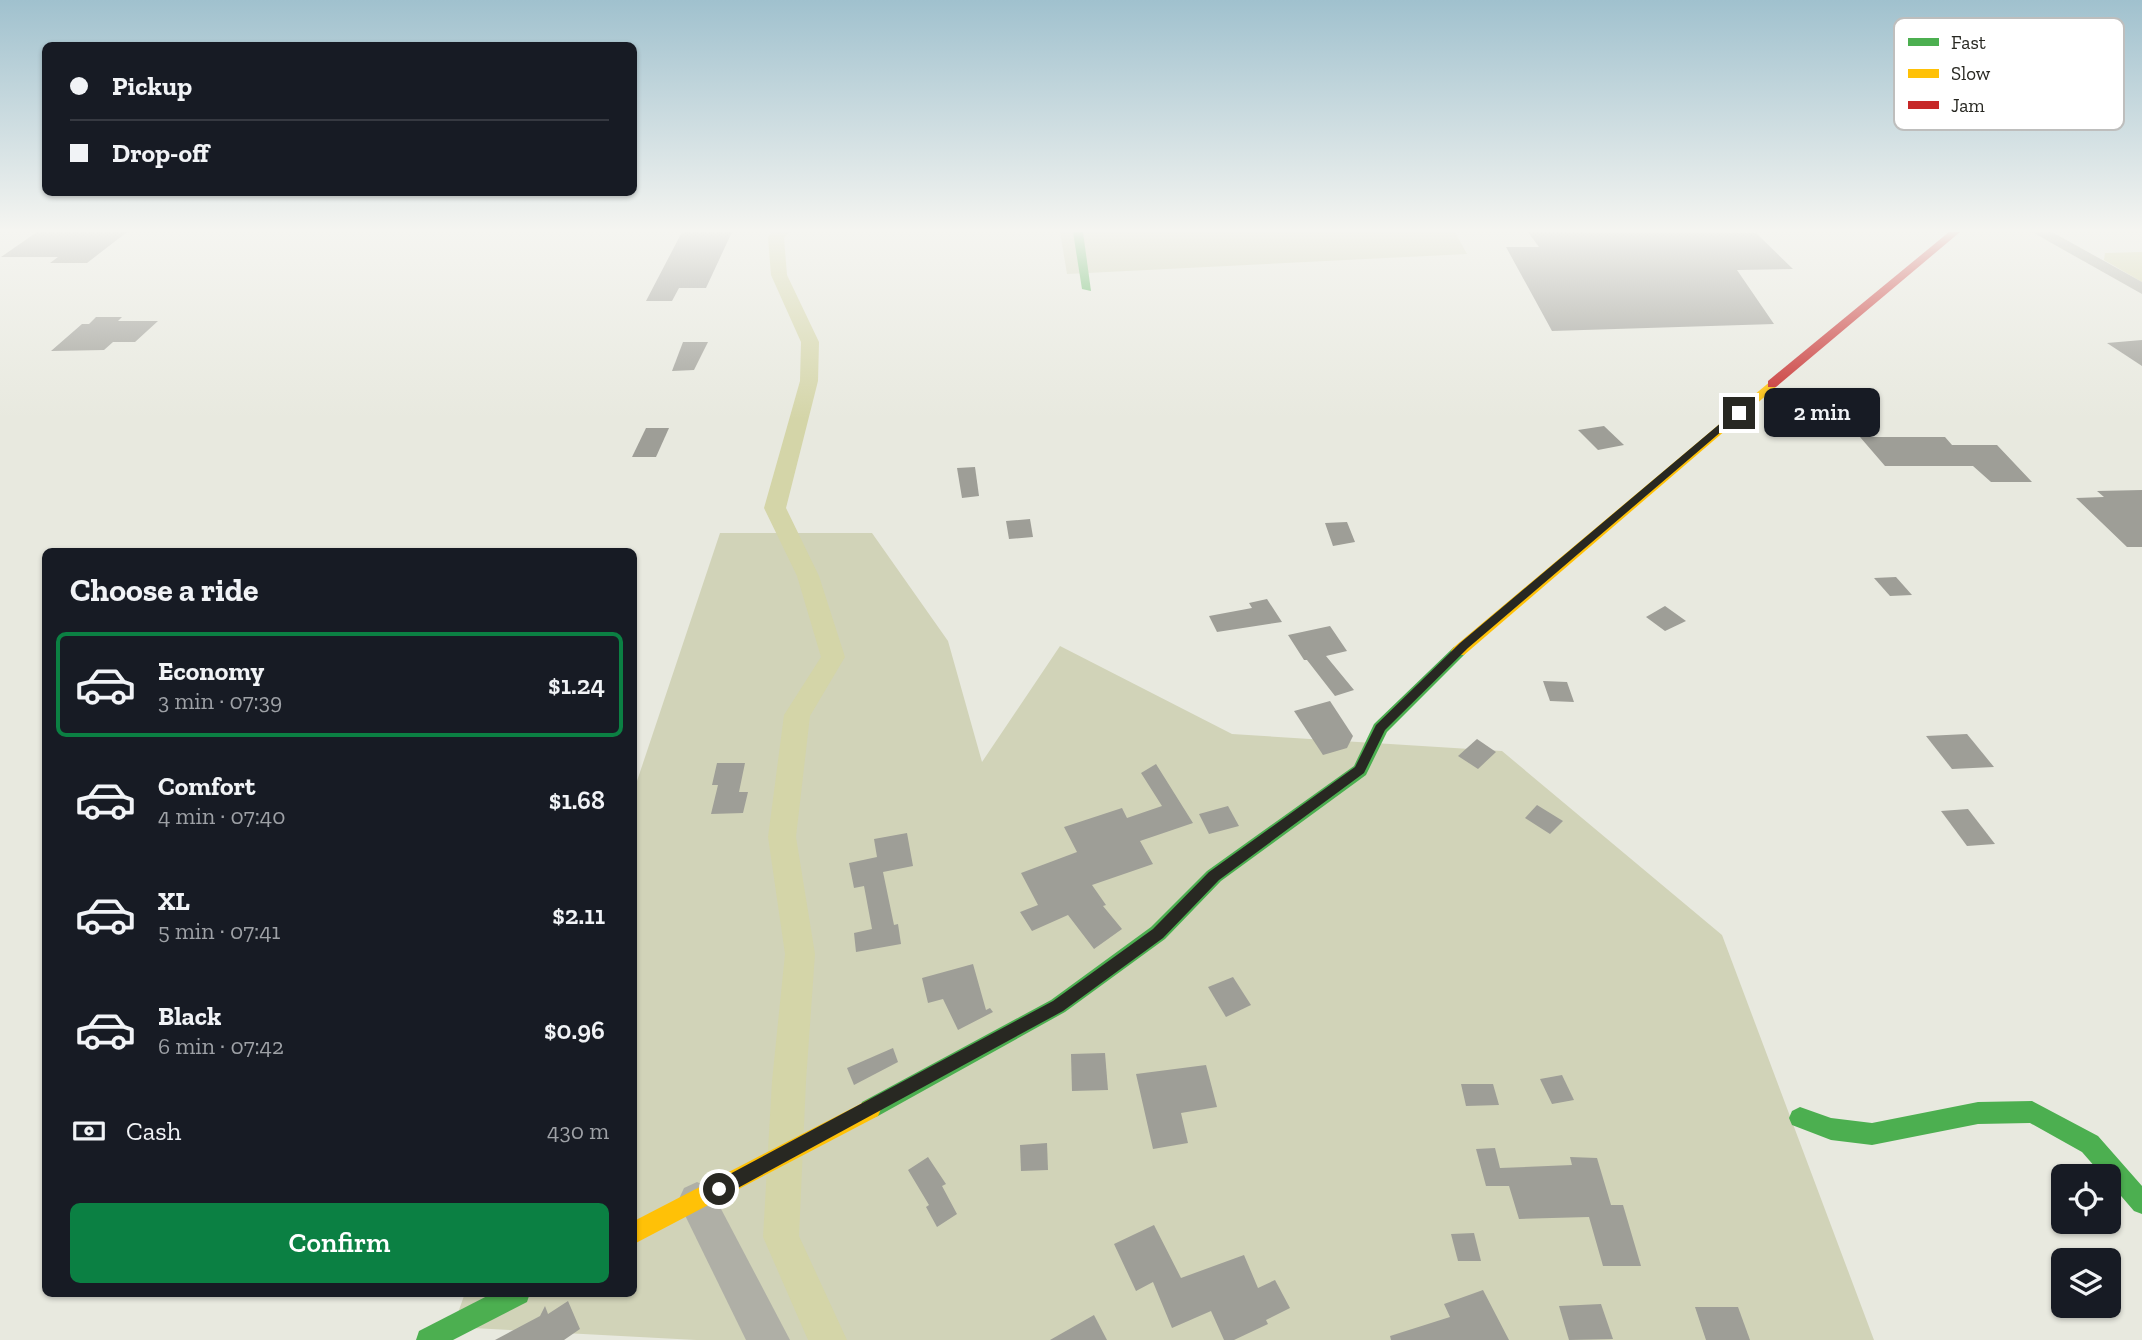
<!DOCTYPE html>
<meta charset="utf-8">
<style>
:root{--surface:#171b24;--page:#242831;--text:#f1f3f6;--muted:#9ea1a6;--line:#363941;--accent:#0b8043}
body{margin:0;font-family:"Zilla Slab",serif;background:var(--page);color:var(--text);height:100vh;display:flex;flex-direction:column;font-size:26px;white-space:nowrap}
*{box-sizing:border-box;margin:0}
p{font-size:23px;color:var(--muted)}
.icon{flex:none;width:38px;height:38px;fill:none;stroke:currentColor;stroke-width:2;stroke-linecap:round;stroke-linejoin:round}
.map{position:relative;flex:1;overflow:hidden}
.drawer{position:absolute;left:42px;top:548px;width:595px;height:749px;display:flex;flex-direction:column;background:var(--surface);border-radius:10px;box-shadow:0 2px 5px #0004}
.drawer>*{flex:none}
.banner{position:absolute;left:42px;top:42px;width:595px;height:154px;border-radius:10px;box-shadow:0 2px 5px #0004;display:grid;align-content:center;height:154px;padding:0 28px;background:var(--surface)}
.fabs{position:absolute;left:2051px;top:1164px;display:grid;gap:14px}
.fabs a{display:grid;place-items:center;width:70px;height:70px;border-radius:10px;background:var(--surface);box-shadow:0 2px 5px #0004;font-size:35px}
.end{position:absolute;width:32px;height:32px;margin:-16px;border:9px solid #282822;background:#fff;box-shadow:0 0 0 4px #fff}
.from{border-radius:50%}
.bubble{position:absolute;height:49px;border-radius:10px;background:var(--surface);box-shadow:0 2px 5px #0004;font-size:23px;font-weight:600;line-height:49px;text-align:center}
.banner b{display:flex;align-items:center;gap:24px;height:66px;font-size:26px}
.banner b+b{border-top:2px solid var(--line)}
.banner i{width:18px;height:18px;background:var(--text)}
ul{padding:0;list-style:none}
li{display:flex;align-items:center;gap:21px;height:105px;margin:0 14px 10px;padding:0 14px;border:4px solid transparent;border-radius:10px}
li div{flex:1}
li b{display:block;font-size:26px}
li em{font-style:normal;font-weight:600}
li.on{border-color:var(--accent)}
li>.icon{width:63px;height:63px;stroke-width:1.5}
h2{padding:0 28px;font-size:32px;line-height:84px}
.pay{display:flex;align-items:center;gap:18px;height:77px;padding:0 28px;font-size:26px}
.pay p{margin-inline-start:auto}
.button{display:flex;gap:14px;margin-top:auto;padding:14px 28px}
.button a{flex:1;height:80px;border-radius:10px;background:var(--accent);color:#fff;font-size:28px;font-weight:600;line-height:80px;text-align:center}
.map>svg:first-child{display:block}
</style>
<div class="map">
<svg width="2142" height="1340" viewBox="0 0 2142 1340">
<rect width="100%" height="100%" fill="#e8e9df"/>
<g fill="#d1d3b8">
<path d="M1060,232H1455L1467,254L1067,274Z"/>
<path d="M720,533H872L948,641L982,762L1060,646L1232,734L1502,751L1722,935L1874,1340H696L453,1327L465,1293H634V790Z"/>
</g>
<path fill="#d4d5a8" d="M2142,252V282L2104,260L2105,253Z"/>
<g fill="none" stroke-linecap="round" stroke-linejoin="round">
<path fill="#d4d5a8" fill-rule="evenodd" d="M772,232H789L784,238L787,275L819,342L818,381L786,508L819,576L845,657L810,716L796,837L815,954L806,1081L799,1236L847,1340H808L763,1237L772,1081L785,954L768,837L784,715L821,657L797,576L764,508L800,381L801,342L771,275L768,237Z"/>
</g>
<g fill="#9e9e97">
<path d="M37,232H127L87,263H50L58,257H1Z"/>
<path d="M682,232H732L706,288H679L672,301H646Z"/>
<path d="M1528,232L1756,233L1793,269L1737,270L1774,324L1552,331L1506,247H1539Z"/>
<path d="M96,317H122L118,321H158L135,342H113L104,350L51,351L82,324H89Z"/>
<path d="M2142,340V366L2107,343Z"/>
<path d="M683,342H708L694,370L672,371Z"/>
<path d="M1604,426L1624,445L1598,450L1578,430Z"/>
<path d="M646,428H669L656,457H632Z"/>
<path d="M1860,437H1945L1952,445H1997L2032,482H1991L1973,466H1885Z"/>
<path d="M975,467L979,496L962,498L957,468Z"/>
<path d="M2142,490V547H2127L2076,498L2104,497L2097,491Z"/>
<path d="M1030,519L1033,537L1009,539L1006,521Z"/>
<path d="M1347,522L1355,542L1333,546L1325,523Z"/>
<path d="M1896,577L1912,595L1890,596L1874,578Z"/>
<path d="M1267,599L1282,622L1217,632L1209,616L1252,608L1249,603Z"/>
<path d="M1665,606L1686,621L1665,631L1646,617Z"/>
<path d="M1330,626L1347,651L1326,656L1354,690L1335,696L1307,660H1304L1288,635Z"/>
<path d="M1543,681L1567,682L1574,702L1550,701Z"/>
<path d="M1330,701L1353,736L1347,748L1323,755L1294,711Z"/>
<path d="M1967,734L1994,767L1952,769L1926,736Z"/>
<path d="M1477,739L1496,752L1478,769L1458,756Z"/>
<path d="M717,763H745L739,792H748L743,813L711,814L718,785H712Z"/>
<path d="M1156,764L1193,823L1140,841L1153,864L1092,885L1106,905L1103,906L1122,929L1094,949L1068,915L1032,931L1020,912L1038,905L1021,873L1077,852L1064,827L1122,808L1127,818L1162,806L1141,773Z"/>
<path d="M1537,805L1563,821L1550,834L1525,818Z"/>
<path d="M1228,806L1239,826L1209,834L1199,814Z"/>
<path d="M1968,809L1995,844L1967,846L1941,811Z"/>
<path d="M907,833L913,866L883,872L894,925L898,924L901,944L856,952L854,933L872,929L864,886L854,888L849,863L877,857L874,839Z"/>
<path d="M973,964L986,1010L990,1008L993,1012L958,1030L943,999L928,1003L922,978Z"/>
<path d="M1233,977L1251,1005L1226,1017L1208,987Z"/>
<path d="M893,1048L898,1062L854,1085L847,1068Z"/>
<path d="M1105,1053L1108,1090L1072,1091L1071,1054Z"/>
<path d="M1206,1065L1217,1107L1181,1113L1188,1143L1153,1149L1136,1074Z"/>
<path d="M1562,1075L1574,1100L1552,1104L1540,1079Z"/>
<path d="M1461,1084H1493L1499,1105L1466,1106Z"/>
<path d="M1047,1143L1048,1170L1021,1171L1020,1145Z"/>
<path d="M1495,1148L1500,1168L1572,1165L1570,1157L1597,1158L1611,1205H1623L1641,1266H1603L1589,1217L1519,1219L1509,1186H1486L1476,1149Z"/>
<path d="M928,1157L946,1184L942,1186L957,1214L937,1227L926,1207L929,1205L908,1170Z"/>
<path d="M1154,1225L1181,1278L1244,1255L1258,1288L1275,1280L1290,1308L1266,1320L1268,1324L1234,1340H1224L1211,1311L1172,1328L1153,1282L1136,1291L1114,1244Z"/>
<path d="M1474,1233L1481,1261H1458L1451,1234Z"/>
<path d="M1483,1290L1509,1340H1391L1390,1336L1450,1317L1444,1304Z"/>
<path d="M568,1301L580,1329L564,1340H495L540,1316L545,1306L548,1314Z"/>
<path d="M1601,1304L1613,1339L1569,1340L1559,1306Z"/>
<path d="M1695,1307H1738L1750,1340H1706Z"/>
<path d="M1094,1315L1107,1340H1050Z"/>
</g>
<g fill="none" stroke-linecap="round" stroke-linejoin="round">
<g fill="#afafa6" fill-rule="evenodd">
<path d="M2032,232H2052L2142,282V294Z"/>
<path d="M697,1182L710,1188L790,1340H746L678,1201L684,1188Z"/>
</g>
<g fill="#4caf50" fill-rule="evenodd">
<path d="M1073,232H1083L1091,291L1082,289Z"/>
<path d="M1459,646L1467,651L1464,655L1387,732L1366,775L1221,881L1165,939L1065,1012L878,1116L870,1119L862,1116L859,1109L862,1102L1051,1000L1151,927L1207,871L1354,766L1374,724L1454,647Z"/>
<path d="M2032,1101L2098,1136L2142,1186V1214L2134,1211L2109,1182V1176H2103L2082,1152L2030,1123L1978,1124L1872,1145L1831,1140L1792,1125L1789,1118L1792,1111L1800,1107L1831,1118L1872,1123L1978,1102Z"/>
<path d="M493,1293H530L527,1302L453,1340H416L419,1331Z"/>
</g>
<g fill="#ffc107" fill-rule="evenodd">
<path d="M1772,380L1776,381V387L1464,655H1454L1451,651L1454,647Z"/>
<path d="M870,1099L878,1102L881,1109L878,1116L634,1244V1221Z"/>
</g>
<path fill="#c62828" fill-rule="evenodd" d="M1949,232H1960L1776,387H1768V381Z"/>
</g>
<linearGradient id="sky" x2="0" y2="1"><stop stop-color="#a0c1ce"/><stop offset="0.55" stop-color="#f5f5f1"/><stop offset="1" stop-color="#f5f5f1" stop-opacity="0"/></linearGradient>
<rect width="2142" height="419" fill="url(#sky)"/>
<path fill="#282822" d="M1735,411L1743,413L1468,648L1385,730L1364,773L1219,880L1163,938L1063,1011L725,1195L719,1197L713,1195L711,1189L713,1183L1053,1001L1153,929L1209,872L1355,767L1376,725L1460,643Z"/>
<rect x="1894" y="18" width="230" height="112" rx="10" fill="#fff" stroke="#bebebd" stroke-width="2"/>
<rect x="1908" y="38" width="31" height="8" fill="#4caf50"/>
<rect x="1908" y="69" width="31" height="9" fill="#ffc107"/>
<rect x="1908" y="101" width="31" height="8" fill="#c62828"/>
<g font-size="19" fill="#282822">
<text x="1951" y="49">Fast</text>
<text x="1951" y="80">Slow</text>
<text x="1951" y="112">Jam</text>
</g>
</svg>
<div class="fabs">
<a><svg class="icon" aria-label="locate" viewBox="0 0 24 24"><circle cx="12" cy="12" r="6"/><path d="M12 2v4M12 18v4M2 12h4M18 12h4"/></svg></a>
<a><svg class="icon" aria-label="layers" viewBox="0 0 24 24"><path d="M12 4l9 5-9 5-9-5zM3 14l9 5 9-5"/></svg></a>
</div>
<i class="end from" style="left:719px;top:1189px"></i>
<i class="end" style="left:1739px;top:413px"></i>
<div class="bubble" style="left:1764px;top:388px;width:116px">2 min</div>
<div class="banner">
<b><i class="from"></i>Pickup</b>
<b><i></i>Drop-off</b>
</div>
<section class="drawer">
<h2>Choose a ride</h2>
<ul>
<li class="on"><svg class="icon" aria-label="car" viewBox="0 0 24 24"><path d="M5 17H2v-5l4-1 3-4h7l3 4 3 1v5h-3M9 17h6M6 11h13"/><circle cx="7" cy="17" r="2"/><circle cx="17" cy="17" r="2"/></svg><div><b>Economy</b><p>3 min · 07:39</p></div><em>$1.24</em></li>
<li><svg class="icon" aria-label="car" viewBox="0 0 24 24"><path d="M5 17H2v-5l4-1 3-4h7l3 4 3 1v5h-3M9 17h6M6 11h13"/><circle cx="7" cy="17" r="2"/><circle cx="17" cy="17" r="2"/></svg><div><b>Comfort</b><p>4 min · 07:40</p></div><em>$1.68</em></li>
<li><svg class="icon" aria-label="car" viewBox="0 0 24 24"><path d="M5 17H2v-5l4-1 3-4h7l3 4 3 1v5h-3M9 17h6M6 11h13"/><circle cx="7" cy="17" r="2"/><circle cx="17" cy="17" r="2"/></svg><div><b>XL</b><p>5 min · 07:41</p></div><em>$2.11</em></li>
<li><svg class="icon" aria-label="car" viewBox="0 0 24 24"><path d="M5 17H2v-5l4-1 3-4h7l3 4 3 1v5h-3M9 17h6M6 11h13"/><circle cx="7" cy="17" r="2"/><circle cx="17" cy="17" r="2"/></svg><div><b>Black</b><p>6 min · 07:42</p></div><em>$0.96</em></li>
</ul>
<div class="pay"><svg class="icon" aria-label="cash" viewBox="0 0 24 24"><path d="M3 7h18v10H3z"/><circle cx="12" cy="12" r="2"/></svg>Cash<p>430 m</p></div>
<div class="button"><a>Confirm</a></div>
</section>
</div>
